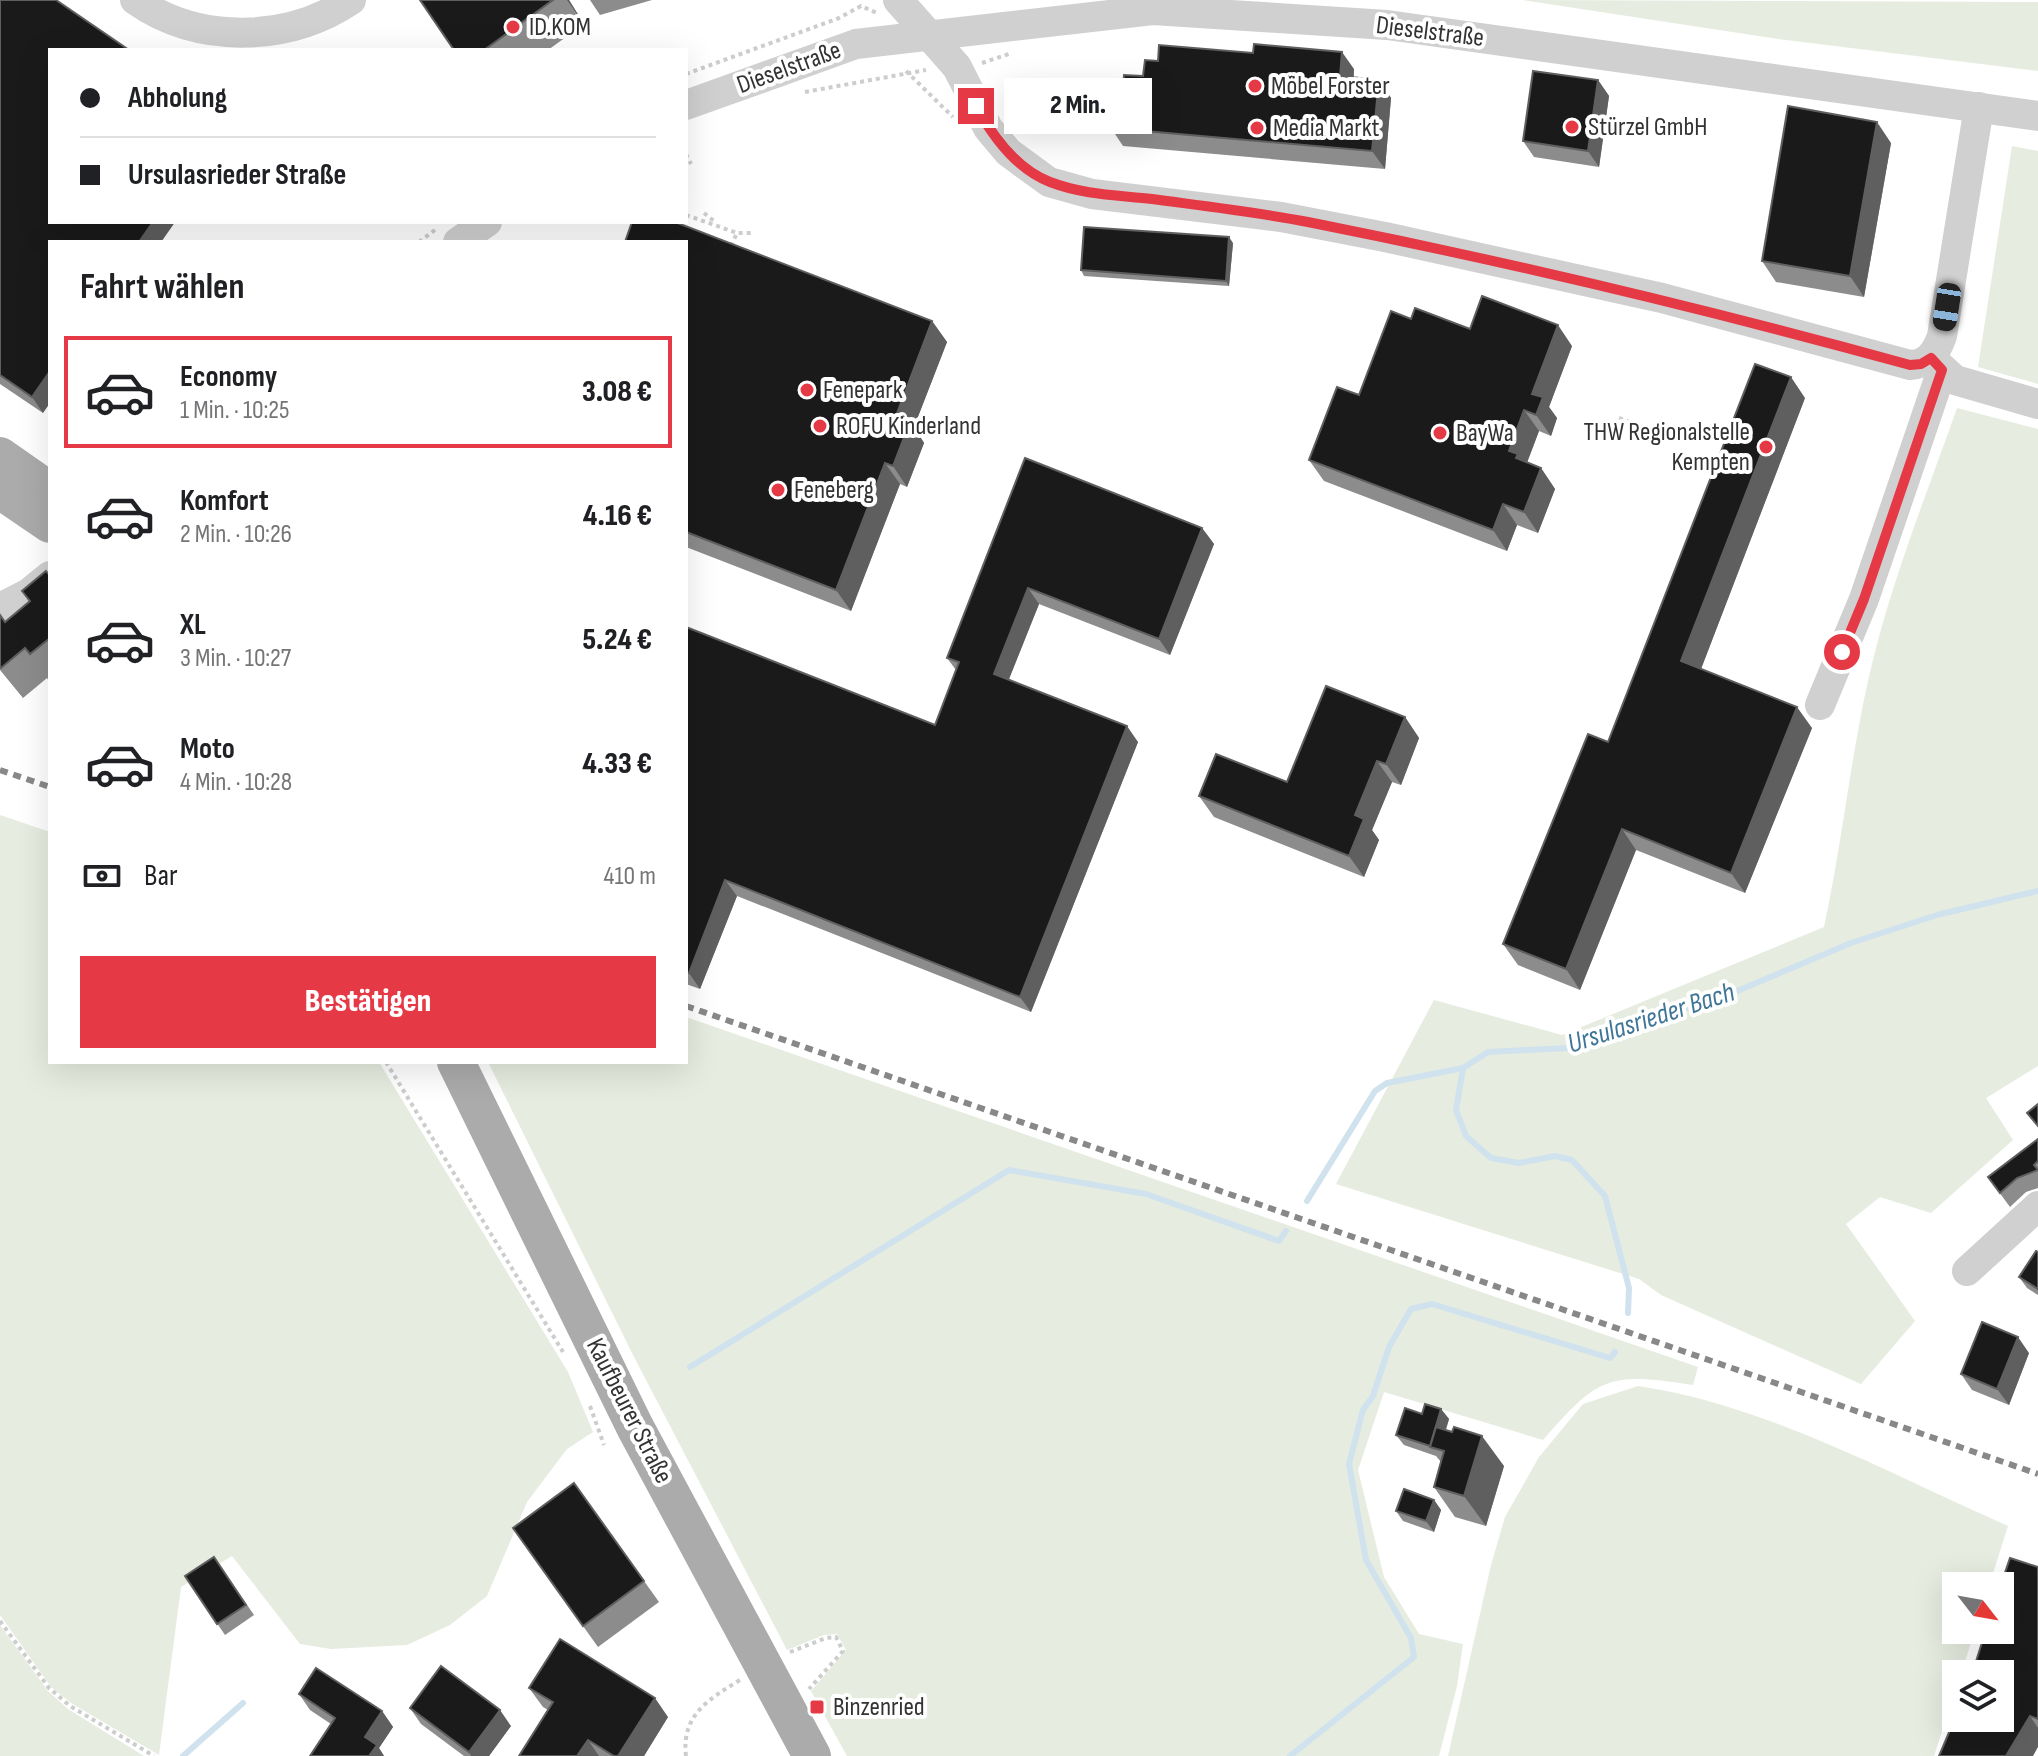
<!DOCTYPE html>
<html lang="de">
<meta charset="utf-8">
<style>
:root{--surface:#fff;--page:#f2f2f2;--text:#202124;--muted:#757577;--line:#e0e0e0;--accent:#e63946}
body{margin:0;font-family:"Sofia Sans Condensed",sans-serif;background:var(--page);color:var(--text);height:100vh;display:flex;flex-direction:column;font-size:30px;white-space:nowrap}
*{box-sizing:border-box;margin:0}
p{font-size:26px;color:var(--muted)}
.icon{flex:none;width:44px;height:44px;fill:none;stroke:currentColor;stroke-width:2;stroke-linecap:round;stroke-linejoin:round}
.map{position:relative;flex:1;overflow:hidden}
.sheet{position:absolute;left:48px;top:240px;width:640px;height:824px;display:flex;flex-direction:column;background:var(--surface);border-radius:0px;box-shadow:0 8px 32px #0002}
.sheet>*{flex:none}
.hud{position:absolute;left:48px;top:48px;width:640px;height:176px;border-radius:0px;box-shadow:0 8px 32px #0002;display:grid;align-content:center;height:176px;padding:0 32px;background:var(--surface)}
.needle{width:52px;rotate:121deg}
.controls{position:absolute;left:1942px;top:1572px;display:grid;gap:16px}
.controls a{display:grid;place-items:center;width:72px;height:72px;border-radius:0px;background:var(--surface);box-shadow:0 8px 32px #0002;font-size:40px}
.end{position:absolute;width:36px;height:36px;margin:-18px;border:10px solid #e63946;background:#fff;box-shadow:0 0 0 4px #fff}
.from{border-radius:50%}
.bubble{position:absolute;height:56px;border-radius:0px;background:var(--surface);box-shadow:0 8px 32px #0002;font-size:26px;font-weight:800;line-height:56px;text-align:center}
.car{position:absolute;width:24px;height:48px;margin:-24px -12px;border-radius:10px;box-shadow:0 0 6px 2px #0007;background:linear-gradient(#222 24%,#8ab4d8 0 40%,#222 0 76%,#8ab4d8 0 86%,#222 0)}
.hud b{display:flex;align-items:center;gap:28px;height:76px;font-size:30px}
.hud b+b{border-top:2px solid var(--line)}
.hud i{width:20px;height:20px;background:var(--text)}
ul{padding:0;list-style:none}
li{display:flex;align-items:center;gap:24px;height:112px;margin:0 16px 12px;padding:0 16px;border:4px solid transparent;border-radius:0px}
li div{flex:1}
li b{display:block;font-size:30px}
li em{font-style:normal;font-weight:800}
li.on{border-color:var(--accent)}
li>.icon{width:72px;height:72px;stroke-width:1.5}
h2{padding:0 32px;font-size:36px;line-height:96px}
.pay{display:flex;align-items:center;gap:20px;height:88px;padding:0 32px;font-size:30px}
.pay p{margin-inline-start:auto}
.primary-button{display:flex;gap:16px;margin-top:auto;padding:16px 32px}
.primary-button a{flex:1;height:92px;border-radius:0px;background:var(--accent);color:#fff;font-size:32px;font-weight:800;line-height:92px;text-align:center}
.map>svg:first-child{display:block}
</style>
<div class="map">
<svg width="2038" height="1756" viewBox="0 0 2038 1756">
<rect width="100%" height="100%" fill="#fff"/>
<g fill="#e6ecdf">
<path d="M1523,0L2038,2V71L1778,39Z"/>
<path d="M2012,146L2038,151V384L1978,367Z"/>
<path d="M1957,408L2038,429V1066L1986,1098L2013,1140L1931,1213L1880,1197L1846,1224L1915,1321L1861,1384L1661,1295L1639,1279L1336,1184L1434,1000L1562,1035L1824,927C1845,830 1853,729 1880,633C1901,557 1931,482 1957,408Z"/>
<path d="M0,815L50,832V1062H379L568,1372L593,1432L567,1449L527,1502L487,1596L450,1625L407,1645L331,1649L300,1644L232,1556L181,1587L159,1755L71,1703L51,1687L0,1615Z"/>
<path d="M686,1017L1698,1367L1693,1385C1608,1372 1599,1376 1543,1440L1384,1392L1358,1470L1384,1577L1419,1634L1463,1644L1457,1686L1439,1756H847L811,1691L846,1650L837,1634L824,1635L787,1650L633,1355L488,1062H686Z"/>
<path d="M1638,1386C1764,1404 1892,1475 2008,1526L1989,1586H1956V1630H1975L1961,1674H1956V1688L1934,1756H1448L1491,1565L1505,1517L1539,1457L1583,1404Z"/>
<path d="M0,1625L48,1691L68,1709L144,1756H0Z"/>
</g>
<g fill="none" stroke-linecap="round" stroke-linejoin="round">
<g stroke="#cfe2ee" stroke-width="6">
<path d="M1307,1201L1375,1091L1387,1083L1463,1068"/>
<path d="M1628,1313L1629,1288L1605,1196L1572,1160L1555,1156L1519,1163L1491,1158L1466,1136L1456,1110L1463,1068L1488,1052L1568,1048L1616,1029L1718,999L1851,943L1937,915L2038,891"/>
<path d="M690,1367L1009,1170L1146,1194L1279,1241L1286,1231"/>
<path d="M183,1756L243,1703"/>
<path d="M1290,1756L1414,1657L1411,1638L1366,1560L1349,1464L1363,1410L1373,1396L1389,1347L1411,1309L1432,1304L1610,1358L1615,1352"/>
</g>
<g stroke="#cdcdcd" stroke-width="4" stroke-dasharray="4 4" stroke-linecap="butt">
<path d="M982,63L1012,53"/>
<path d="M906,71L953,117"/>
<path d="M686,74L839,18L861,6L877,13"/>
<path d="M805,92L926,70"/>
<path d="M686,154L691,164"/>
<path d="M704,213L714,221"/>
<path d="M686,215L737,233"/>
<path d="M419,242L435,230"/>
<path d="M731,246L737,233H752"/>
<path d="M1619,418L1678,438"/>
<path d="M386,1062L563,1352"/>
<path d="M590,1406L604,1445"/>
<path d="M0,1621L49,1688L70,1706L154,1756"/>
<path d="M790,1652L826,1638L836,1637L843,1651L809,1689"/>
<path d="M686,1756C681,1715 709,1699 740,1680"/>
</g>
<g stroke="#d0d0d0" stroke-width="30">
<path d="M135,0C198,44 287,43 351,0"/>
<path d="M898,0L957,67L988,128L1008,152L1049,182L1092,194L1281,217L1385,237L1662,298L1910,365C1928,364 1936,353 1942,336L1979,107"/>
<path d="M686,105L856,44L1153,10L1387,25L2038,116"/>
<path d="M458,242L487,222"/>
<path d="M1931,358L1955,380L2038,404"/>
<path d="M0,608L29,593L50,576"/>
<path d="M1820,705L1864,599L1942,370"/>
<path d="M1967,1271L2038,1206"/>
</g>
<g stroke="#ababab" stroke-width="38">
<path d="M0,456L50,491"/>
<path d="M0,490L50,524"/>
<path d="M456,1062L635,1427L812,1756"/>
</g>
<g stroke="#888" stroke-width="6" stroke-dasharray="8 6" stroke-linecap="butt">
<path d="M0,770L50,787"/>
<path d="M686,1006L2038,1474"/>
</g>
</g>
<g fill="#8c8c8c">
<path d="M0,0L175,222L161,242H50L43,413L0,384Z"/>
<path d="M420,0H569L584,24L548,50H454Z"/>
<path d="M590,0H652L600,15Z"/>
<path d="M1354,69V78L1379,80L1391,98L1385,169L1123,146L1111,128L1123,91L1143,76Z"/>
<path d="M1598,80L1609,96L1599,167L1534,157L1523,141Z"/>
<path d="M1891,143L1864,297L1776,282L1762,261Z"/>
<path d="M686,242L932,321L947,342L914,427L924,443L907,487L900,484L851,611L686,547Z"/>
<path d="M1233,243L1229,286L1084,276L1081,270Z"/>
<path d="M1411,319L1572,346L1549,407L1557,418L1551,436L1539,431L1527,463L1541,468L1555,489L1538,533L1517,525L1507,551L1324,481L1309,460L1359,395Z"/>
<path d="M1805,398L1701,669L1812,728L1745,893L1636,850L1580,990L1518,965L1503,944L1608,742Z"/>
<path d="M1025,458L1202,528L1214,544L1170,655L1039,604L1009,679L1138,742L1031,1012L737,896L700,989L686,984V627L935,725L956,670L947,658Z"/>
<path d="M50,576V683L47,678L23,698L0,670V615L5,622L29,602L22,591Z"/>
<path d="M1405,717L1419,738L1401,785L1392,782L1372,830L1379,840L1364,877L1214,817L1199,796L1287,782Z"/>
<path d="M2038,1139V1188L2026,1192L2010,1207L1988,1177Z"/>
<path d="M2038,1252V1295L2027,1288L2019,1277Z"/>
<path d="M2029,1353L2009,1405L1972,1390L1961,1374Z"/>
<path d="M1441,1409L1449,1419L1446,1430L1504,1466L1486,1526L1455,1517L1434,1487L1441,1462L1436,1456L1404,1445L1396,1435L1422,1414Z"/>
<path d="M574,1483L659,1602L598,1647L513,1528Z"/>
<path d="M1434,1500L1441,1510L1434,1532L1403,1521L1396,1511Z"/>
<path d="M214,1557L254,1615L225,1635L185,1576Z"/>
<path d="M2038,1567V1747L1939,1756Z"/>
<path d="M529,1688L668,1717L644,1756H519L548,1710L543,1707Z"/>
<path d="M299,1694L382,1711L393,1727L379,1748L384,1756H310L331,1724L310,1710Z"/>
<path d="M410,1708L511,1726L489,1756H464L421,1724Z"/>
</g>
<g fill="#5f5f5f">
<path d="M567,0H569L584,24Z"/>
<path d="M1342,52L1354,69L1352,94L1340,76Z"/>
<path d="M1379,80L1391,98L1385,169L1372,151Z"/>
<path d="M1598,80L1609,96L1599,167L1588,151Z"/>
<path d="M1877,122L1891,143L1864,297L1850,276Z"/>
<path d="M153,222H175L161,242H139Z"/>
<path d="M1229,237L1233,243L1229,286L1226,281Z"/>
<path d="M932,321L947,342L914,427L924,443L907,487L893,466L896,416Z"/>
<path d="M1558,325L1572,346L1549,407L1557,418L1551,436L1536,415L1532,394Z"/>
<path d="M50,371V403L43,413L32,397Z"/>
<path d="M1791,377L1805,398L1696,682L1681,661Z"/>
<path d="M1524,410L1539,431L1526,465L1533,475L1509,451Z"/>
<path d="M885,463L900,484L851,611L836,590Z"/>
<path d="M1541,468L1555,489L1538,533L1524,512Z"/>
<path d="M1503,504L1517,525L1507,551L1493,530Z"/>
<path d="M1202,528L1214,544L1170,655L1159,639Z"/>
<path d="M1028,588L1039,604L1005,689L994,674Z"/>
<path d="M1797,707L1812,728L1745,893L1731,873Z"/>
<path d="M1405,717L1419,738L1401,785L1386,764Z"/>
<path d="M1127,726L1138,742L1031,1012L1020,997Z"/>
<path d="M1377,761L1392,782L1372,830L1379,840L1364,877L1349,856L1355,815Z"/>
<path d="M1622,829L1636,850L1580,990L1566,969Z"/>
<path d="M725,880L737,896L700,989L689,973Z"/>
<path d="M2018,1337L2029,1353L2009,1405L1997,1389Z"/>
<path d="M1441,1409L1449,1419L1439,1450L1431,1447Z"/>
<path d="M1482,1436L1504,1466L1486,1526L1464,1496Z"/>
<path d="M1434,1500L1441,1510L1434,1532L1426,1521Z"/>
<path d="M655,1698L668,1717L644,1756H618Z"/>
<path d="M500,1710L511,1726L489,1756H471L469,1752Z"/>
<path d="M382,1711L393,1727L379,1748L384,1756H369L365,1737Z"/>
<path d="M2030,1716L2038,1728V1747L2033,1756H2006Z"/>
<path d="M588,1740L599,1756H577Z"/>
</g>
<g fill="#1a1a1a" stroke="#5f5f5f" stroke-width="2">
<path d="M0,0H56L129,50H50V222H153L139,242H50V371L32,397L0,375Z"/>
<path d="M420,0H553L484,50H454Z"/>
<path d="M1254,44L1342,52L1340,76L1379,80L1372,151L1111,128L1114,90L1123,91L1124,75L1143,76L1145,60L1158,61L1159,45L1253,53Z"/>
<path d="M1533,71L1598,80L1588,151L1523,141Z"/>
<path d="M1788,106L1877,122L1850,276L1762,261Z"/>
<path d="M632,222H675L932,321L896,416L910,422L893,466L885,463L836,590L686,532V242H625Z"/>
<path d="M1084,227L1229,237L1226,281L1081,270Z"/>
<path d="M1482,296L1558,325L1532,394L1543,397L1536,415L1524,410L1509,451L1518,454L1516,458L1541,468L1524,512L1503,504L1493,530L1309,460L1337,387L1359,395L1391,311L1411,319L1415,308L1470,329Z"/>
<path d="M1755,364L1791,377L1681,661L1797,707L1731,873L1622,829L1566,969L1503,944L1588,734L1608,742Z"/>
<path d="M1025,458L1202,528L1159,639L1028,588L994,674L1127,726L1020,997L725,880L689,973L686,972V627L935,725L959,662L947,658Z"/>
<path d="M46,571L50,576V638L30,654L25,648L1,668L0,666V615L5,622L30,601L22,591Z"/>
<path d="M1326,686L1405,717L1386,764L1377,761L1355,815L1364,819L1349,856L1199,796L1216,754L1287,782Z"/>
<path d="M2038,1104V1126L2027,1113Z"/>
<path d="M2038,1139V1161L2034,1165L2038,1170L2017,1178L2000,1193L1988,1177Z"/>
<path d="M2036,1251L2038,1252V1289L2019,1277Z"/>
<path d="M1982,1322L2018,1337L1997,1389L1961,1374Z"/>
<path d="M1425,1404L1441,1409L1430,1446L1396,1435L1405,1408L1422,1414Z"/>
<path d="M1436,1427L1452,1432L1454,1427L1482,1436L1464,1496L1434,1487L1444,1451L1430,1447Z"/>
<path d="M574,1483L644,1581L583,1626L513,1528Z"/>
<path d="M1404,1489L1434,1500L1426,1521L1396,1511Z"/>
<path d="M214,1557L246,1605L217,1624L185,1576Z"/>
<path d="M2010,1558L2038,1567V1719L2030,1716L2006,1756H1939L1956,1716V1718H2000V1674H1972L1986,1630H2000V1587Z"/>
<path d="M560,1639L655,1698L618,1756H614L588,1740L577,1756H519L553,1702L529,1688Z"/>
<path d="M441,1666L500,1710L469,1752L410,1708Z"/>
<path d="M316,1668L382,1711L365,1737L377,1745L369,1756H310L335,1718L299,1694Z"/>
</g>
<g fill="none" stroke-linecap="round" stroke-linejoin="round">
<path stroke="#e63946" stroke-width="10" d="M976,106C993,137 1016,169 1050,182C1084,195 1117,195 1152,199C1204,206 1256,212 1308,222C1510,262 1710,310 1910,365L1921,364L1931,358L1942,370L1864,599L1842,652"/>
</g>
<g fill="#e63946" stroke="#fff" stroke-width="3">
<circle cx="513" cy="27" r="8"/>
<circle cx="1255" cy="86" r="8"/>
<circle cx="1572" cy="127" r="8"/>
<circle cx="1257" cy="128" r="8"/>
<circle cx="807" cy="390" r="8"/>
<circle cx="820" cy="426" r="8"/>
<circle cx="1440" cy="433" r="8"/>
<circle cx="1766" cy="447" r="8"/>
<circle cx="778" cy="490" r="8"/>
<rect x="809" y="1699" width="16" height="16" rx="4"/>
</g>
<g text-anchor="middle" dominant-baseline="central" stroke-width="8" stroke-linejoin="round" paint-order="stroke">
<g font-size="26" fill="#333" stroke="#fff" text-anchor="start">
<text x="529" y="27">ID.KOM</text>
<text x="1271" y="86">Möbel Forster</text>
<text x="1588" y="127">Stürzel GmbH</text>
<text x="1273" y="128">Media Markt</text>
<text x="823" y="390">Fenepark</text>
<text x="836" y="426">ROFU Kinderland</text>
<text x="1750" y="432" text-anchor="end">THW Regionalstelle<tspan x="1750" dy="30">Kempten</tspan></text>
<text x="1456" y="433">BayWa</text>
<text x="794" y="490">Feneberg</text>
<text x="833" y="1707">Binzenried</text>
</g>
<g font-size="26" fill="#333" stroke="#fff">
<text transform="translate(1430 32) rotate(7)">Dieselstraße</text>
<text transform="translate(789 68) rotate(-20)">Dieselstraße</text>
<text transform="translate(629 1411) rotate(63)">Kaufbeurer Straße</text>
</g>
<g font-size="28" font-style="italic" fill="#3f7597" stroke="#fff">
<text transform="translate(1651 1018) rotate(-18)">Ursulasrieder Bach</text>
</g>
</g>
</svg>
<div class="controls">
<a><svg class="needle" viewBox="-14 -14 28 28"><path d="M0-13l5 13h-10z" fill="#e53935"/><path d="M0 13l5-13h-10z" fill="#757577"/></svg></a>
<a><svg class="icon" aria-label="layers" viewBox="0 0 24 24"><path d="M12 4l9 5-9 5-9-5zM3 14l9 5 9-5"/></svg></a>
</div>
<i class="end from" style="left:1842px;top:652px"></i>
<i class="end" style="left:976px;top:106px"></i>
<div class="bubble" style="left:1004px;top:78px;width:148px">2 Min.</div>
<i class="car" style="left:1947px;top:307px;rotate:189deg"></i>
<div class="hud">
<b><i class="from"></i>Abholung</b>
<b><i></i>Ursulasrieder Straße</b>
</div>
<section class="sheet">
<h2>Fahrt wählen</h2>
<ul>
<li class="on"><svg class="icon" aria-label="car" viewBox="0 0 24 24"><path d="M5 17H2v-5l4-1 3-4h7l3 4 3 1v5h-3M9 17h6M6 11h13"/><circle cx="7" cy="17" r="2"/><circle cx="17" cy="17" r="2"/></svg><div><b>Economy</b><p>1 Min. · 10:25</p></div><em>3.08 €</em></li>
<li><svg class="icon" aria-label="car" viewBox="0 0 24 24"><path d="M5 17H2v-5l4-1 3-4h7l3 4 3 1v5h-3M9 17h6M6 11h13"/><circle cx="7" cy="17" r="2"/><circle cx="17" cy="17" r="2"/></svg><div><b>Komfort</b><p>2 Min. · 10:26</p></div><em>4.16 €</em></li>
<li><svg class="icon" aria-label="car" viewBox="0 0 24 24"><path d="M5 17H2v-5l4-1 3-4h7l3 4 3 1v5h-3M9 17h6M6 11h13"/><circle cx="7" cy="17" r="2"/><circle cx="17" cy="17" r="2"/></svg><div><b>XL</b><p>3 Min. · 10:27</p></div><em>5.24 €</em></li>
<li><svg class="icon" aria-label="car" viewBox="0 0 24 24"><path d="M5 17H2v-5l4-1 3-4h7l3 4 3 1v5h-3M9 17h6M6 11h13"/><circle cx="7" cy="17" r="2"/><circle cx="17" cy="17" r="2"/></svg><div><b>Moto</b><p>4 Min. · 10:28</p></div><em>4.33 €</em></li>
</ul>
<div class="pay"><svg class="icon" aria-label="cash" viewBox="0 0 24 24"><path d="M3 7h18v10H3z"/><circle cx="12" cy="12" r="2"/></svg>Bar<p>410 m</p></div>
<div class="primary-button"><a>Bestätigen</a></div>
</section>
</div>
